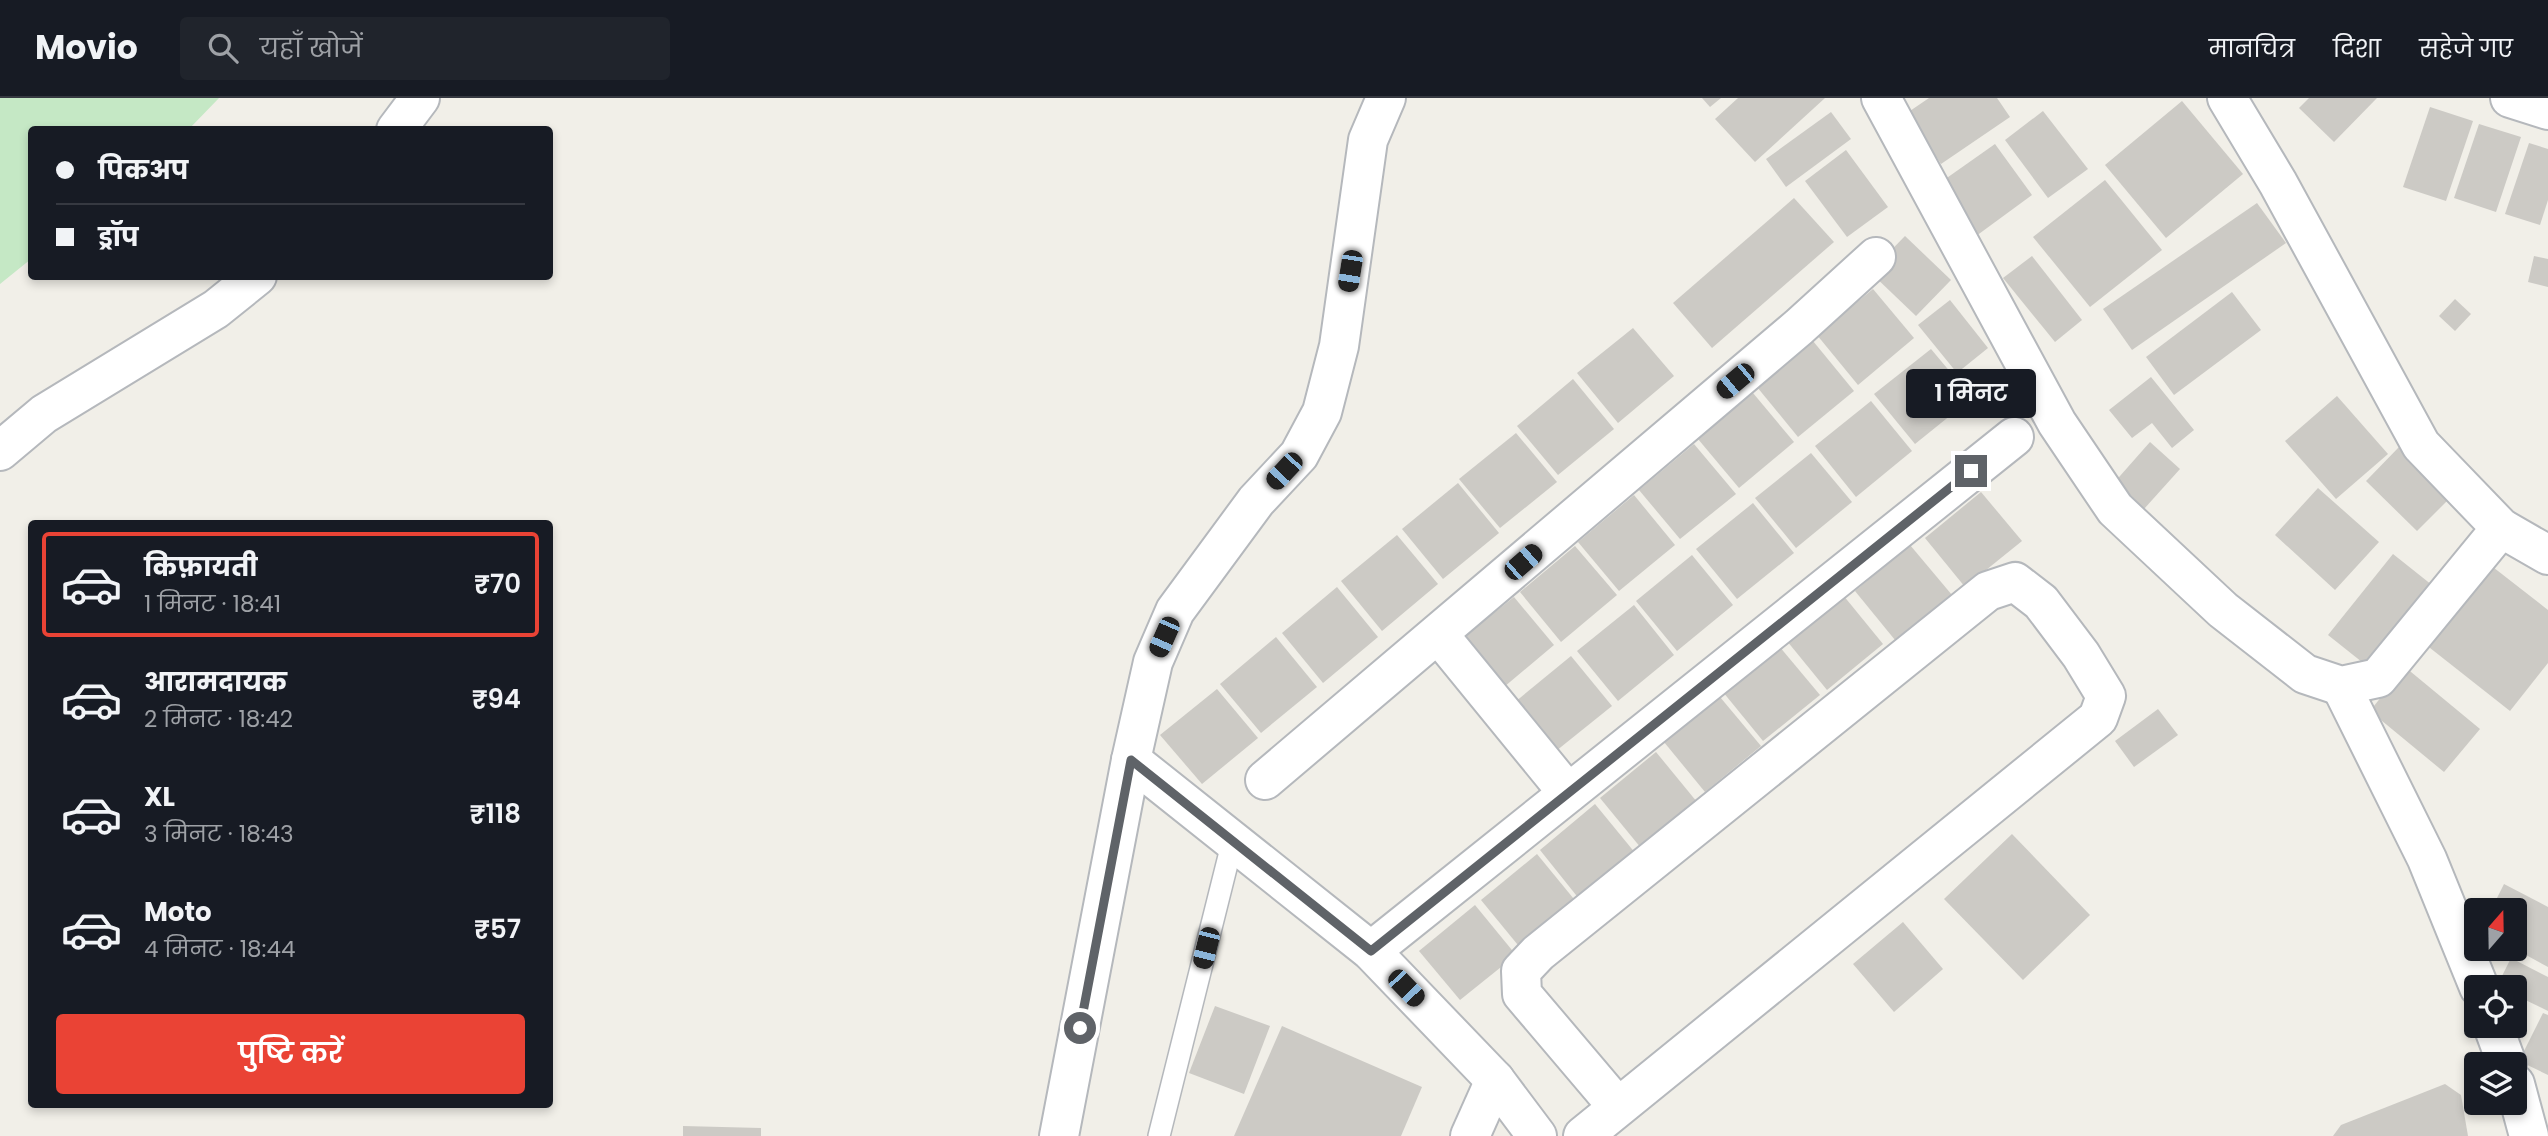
<!DOCTYPE html>
<html lang="hi">
<meta charset="utf-8">
<style>
:root{--surface:#171b24;--page:#20242c;--text:#f1f3f6;--muted:#9ea1a6;--line:#363941;--accent:#ea4335}
body{margin:0;font-family:Poppins,"Noto Sans Devanagari",sans-serif;background:var(--page);color:var(--text);height:100vh;display:flex;flex-direction:column;font-size:26px;white-space:nowrap}
*{box-sizing:border-box;margin:0}
p{font-size:23px;color:var(--muted)}
.icon{flex:none;width:38px;height:38px;fill:none;stroke:currentColor;stroke-width:2;stroke-linecap:round;stroke-linejoin:round}
.map{position:relative;flex:1;overflow:hidden}
.sheet{position:absolute;left:28px;top:422px;width:525px;height:588px;display:flex;flex-direction:column;background:var(--surface);border-radius:7px;box-shadow:0 4px 10px #0003}
.sheet>*{flex:none}
.banner{position:absolute;left:28px;top:28px;width:525px;height:154px;border-radius:7px;box-shadow:0 4px 10px #0003;display:grid;align-content:center;height:154px;padding:0 28px;background:var(--surface)}
.needle{width:46px;rotate:20deg}
.fabs{position:absolute;left:2464px;top:800px;display:grid;gap:14px}
.fabs a{display:grid;place-items:center;width:63px;height:63px;border-radius:7px;background:var(--surface);box-shadow:0 4px 10px #0003;font-size:35px}
.end{position:absolute;width:32px;height:32px;margin:-16px;border:9px solid #5f6368;background:#fff;box-shadow:0 0 0 4px #fff}
.from{border-radius:50%}
.bubble{position:absolute;height:49px;border-radius:7px;background:var(--surface);box-shadow:0 4px 10px #0003;font-size:23px;font-weight:600;line-height:49px;text-align:center}
.car{position:absolute;width:21px;height:42px;margin:-21px -10px;border-radius:9px;box-shadow:0 0 5px 2px #0007;background:linear-gradient(#222 24%,#8ab4d8 0 40%,#222 0 76%,#8ab4d8 0 86%,#222 0)}
.banner b{display:flex;align-items:center;gap:24px;height:66px;font-size:26px}
.banner b+b{border-top:2px solid var(--line)}
.banner i{width:18px;height:18px;background:var(--text)}
ul{padding:12px 0 0;list-style:none}
li{display:flex;align-items:center;gap:21px;height:105px;margin:0 14px 10px;padding:0 14px;border:4px solid transparent;border-radius:7px}
li div{flex:1}
li b{display:block;font-size:26px}
li em{font-style:normal;font-weight:600}
li.selected{border-color:var(--accent)}
li>.icon{width:63px;height:63px;stroke-width:1.5}
.cta{display:flex;gap:14px;margin-top:auto;padding:14px 28px}
.cta a{flex:1;height:80px;border-radius:7px;background:var(--accent);color:#fff;font-size:28px;font-weight:600;line-height:80px;text-align:center}
header{display:flex;align-items:center;gap:42px;box-sizing:border-box;height:98px;padding:0 35px;background:var(--surface);border-bottom:2px solid var(--line)}
header strong{font-size:33px}
nav{display:flex;gap:38px;margin-inline-start:auto;font-size:24px}
.search{width:490px;height:63px;background:var(--page);display:flex;align-items:center;gap:18px;box-sizing:border-box;padding:0 24px;border-radius:7px;color:var(--muted);font-size:26px}
.map>svg:first-child{display:block}
</style>
<header>
<strong>Movio</strong>
<div class="search"><svg class="icon" aria-label="search" viewBox="0 0 24 24"><circle cx="10" cy="10" r="6"/><path d="M15 15l6 6"/></svg>यहाँ खोजें</div>
<nav><a>मानचित्र</a><a>दिशा</a><a>सहेजे गए</a></nav>
</header>
<div class="map">
<svg width="2548" height="1038" viewBox="0 0 2548 1038">
<rect width="100%" height="100%" fill="#f1efe8"/>
<path fill="#c5e8c5" d="M0,0H219L189,31L32,32L31,161L0,186Z"/>
<g fill="#cccac5">
<path d="M1702,0H1721L1710,9Z"/>
<path d="M1738,0H1825L1755,64L1715,21Z"/>
<path d="M1929,0H1997L2010,19L1941,66L1907,15Z"/>
<path d="M2309,0H2377L2334,44L2299,10Z"/>
<path d="M2182,3L2243,76L2166,140L2105,67Z"/>
<path d="M2430,9L2473,23L2446,103L2403,89Z"/>
<path d="M2043,13L2088,71L2048,100L2005,42Z"/>
<path d="M1831,14L1851,41L1786,89L1766,61Z"/>
<path d="M2479,26L2521,39L2496,114L2454,100Z"/>
<path d="M2529,45L2548,51V102L2540,127L2505,116Z"/>
<path d="M1995,46L2032,97L1972,141L1934,89Z"/>
<path d="M1846,52L1888,109L1847,139L1805,83Z"/>
<path d="M2105,82L2162,152L2090,209L2033,139Z"/>
<path d="M1794,100L1834,144L1712,250L1673,205Z"/>
<path d="M2257,105L2286,145L2132,252L2103,211Z"/>
<path d="M1905,138L1951,182L1916,218L1870,174Z"/>
<path d="M2032,158L2082,222L2055,244L2003,180Z"/>
<path d="M2534,158L2548,161V189L2528,184Z"/>
<path d="M1873,191L1914,240L1858,287L1817,237Z"/>
<path d="M2232,194L2261,232L2174,297L2146,259Z"/>
<path d="M2455,201L2471,216L2455,233L2439,218Z"/>
<path d="M1950,202L1988,250L1957,275L1918,227Z"/>
<path d="M1633,230L1674,278L1618,325L1577,275Z"/>
<path d="M1813,243L1854,293L1798,339L1757,289Z"/>
<path d="M1931,251L1972,300L1915,346L1874,296Z"/>
<path d="M2151,279L2194,332L2172,350L2152,325L2132,340L2109,312Z"/>
<path d="M1573,281L1614,331L1558,377L1517,328Z"/>
<path d="M1753,295L1794,344L1739,390L1698,341Z"/>
<path d="M2337,298L2388,356L2336,401L2285,343Z"/>
<path d="M1871,303L1912,353L1856,399L1815,348Z"/>
<path d="M1516,335L1557,384L1500,430L1459,381Z"/>
<path d="M2150,344L2180,371L2135,421L2105,395Z"/>
<path d="M1694,346L1736,396L1680,441L1639,392Z"/>
<path d="M2400,348L2452,398L2417,433L2366,383Z"/>
<path d="M1811,355L1852,404L1796,450L1755,400Z"/>
<path d="M1458,385L1499,435L1443,481L1402,431Z"/>
<path d="M2318,390L2379,444L2335,492L2275,437Z"/>
<path d="M1981,394L2022,443L1965,489L1925,440Z"/>
<path d="M1634,397L1675,447L1619,493L1578,444Z"/>
<path d="M1753,405L1794,455L1737,501L1696,451Z"/>
<path d="M1397,437L1438,486L1382,533L1341,483Z"/>
<path d="M1910,447L1952,497L1895,542L1855,493Z"/>
<path d="M1575,448L1617,497L1561,544L1520,494Z"/>
<path d="M2393,456L2437,491L2372,572L2328,537Z"/>
<path d="M1692,457L1733,507L1677,553L1636,503Z"/>
<path d="M2489,466L2548,512V565L2510,613L2425,546Z"/>
<path d="M1337,489L1378,539L1323,585L1282,535Z"/>
<path d="M1843,497L1883,546L1827,592L1787,543Z"/>
<path d="M1514,499L1554,547L1498,594L1457,544Z"/>
<path d="M1634,507L1674,557L1618,603L1577,553Z"/>
<path d="M1276,539L1317,589L1261,635L1220,586Z"/>
<path d="M1779,548L1820,597L1763,643L1723,594Z"/>
<path d="M1571,558L1612,608L1556,653L1515,604Z"/>
<path d="M2405,569L2480,631L2444,674L2370,613Z"/>
<path d="M1217,591L1258,640L1202,686L1160,637Z"/>
<path d="M1720,599L1761,648L1705,694L1664,644Z"/>
<path d="M2158,611L2178,637L2134,669L2115,643Z"/>
<path d="M1656,654L1697,704L1641,750L1600,700Z"/>
<path d="M1595,706L1636,756L1580,802L1540,752Z"/>
<path d="M2012,736L2090,817L2023,882L1944,801Z"/>
<path d="M1537,756L1578,806L1522,852L1481,802Z"/>
<path d="M2504,786L2548,809V869L2515,851V812H2491Z"/>
<path d="M1475,807L1516,857L1460,902L1419,853Z"/>
<path d="M1903,824L1943,871L1894,914L1853,866Z"/>
<path d="M2511,860L2548,879V913L2515,897V889L2497,888Z"/>
<path d="M1215,908L1270,928L1244,996L1189,975Z"/>
<path d="M2543,915L2548,917V977L2519,963Z"/>
<path d="M1282,928L1422,989L1401,1038H1234Z"/>
<path d="M2445,986L2461,997L2468,1038H2333L2341,1027Z"/>
<path d="M683,1028L761,1030V1038H683Z"/>
</g>
<g fill="none" stroke-linecap="round" stroke-linejoin="round">
<defs>
<path id="service" d="M1159,1038L1233,742"/>
<g id="minor">
<path d="M1881,0L2057,325L2115,411L2223,512L2305,576L2341,588L2378,580L2501,430"/>
<path d="M2227,0L2278,85L2421,347L2501,430L2548,457"/>
<path d="M2510,0L2548,12"/>
<path d="M396,32L420,0"/>
<path d="M0,353L44,316L216,211L257,178"/>
<path d="M1439,537L1568,695"/>
<path d="M2341,588L2427,761L2479,889"/>
<path d="M1131,662L1371,853L1495,982L1537,1038"/>
<path d="M1265,682L1799,229L1876,159"/>
<path d="M1371,853L2014,339"/>
<path d="M2493,928L2507,966"/>
<path d="M2515,986L2529,1038"/>
<path d="M1059,1038L1131,662L1153,564L1175,513L1256,403L1299,357L1322,314L1339,248L1368,42L1386,0"/>
<path d="M1470,1038L1495,982"/>
<path d="M1583,1038L2098,620L2106,598L2081,557L2041,504L2015,484L1988,493L1538,855L1521,873L1522,896L1617,1008"/>
</g>
</defs>
<use href="#service" stroke="#b5b8bc" stroke-width="24"/>
<use href="#minor" stroke="#b5b8bc" stroke-width="42"/>
<use href="#service" stroke="#fff" stroke-width="21"/>
<use href="#minor" stroke="#fff" stroke-width="38"/>
</g>
<g fill="none" stroke-linecap="round" stroke-linejoin="round">
<path stroke="#5f6368" stroke-width="9" d="M1080,930L1131,662L1371,853L1971,373"/>
</g>
</svg>
<div class="fabs">
<a><svg class="needle" viewBox="-14 -14 28 28"><path d="M0-13l5 13h-10z" fill="#e53935"/><path d="M0 13l5-13h-10z" fill="#9ea1a6"/></svg></a>
<a><svg class="icon" aria-label="locate" viewBox="0 0 24 24"><circle cx="12" cy="12" r="6"/><path d="M12 2v4M12 18v4M2 12h4M18 12h4"/></svg></a>
<a><svg class="icon" aria-label="layers" viewBox="0 0 24 24"><path d="M12 4l9 5-9 5-9-5zM3 14l9 5 9-5"/></svg></a>
</div>
<i class="end from" style="left:1080px;top:930px"></i>
<i class="end" style="left:1971px;top:373px"></i>
<div class="bubble" style="left:1906px;top:271px;width:130px">1 मिनट</div>
<i class="car" style="left:1350px;top:173px;rotate:189deg"></i>
<i class="car" style="left:1735px;top:283px;rotate:230deg"></i>
<i class="car" style="left:1284px;top:373px;rotate:223deg"></i>
<i class="car" style="left:1523px;top:464px;rotate:49deg"></i>
<i class="car" style="left:1164px;top:539px;rotate:204deg"></i>
<i class="car" style="left:1206px;top:850px;rotate:194deg"></i>
<i class="car" style="left:1406px;top:890px;rotate:136deg"></i>
<div class="banner">
<b><i class="from"></i>पिकअप</b>
<b><i></i>ड्रॉप</b>
</div>
<section class="sheet">
<ul>
<li class="selected"><svg class="icon" aria-label="car" viewBox="0 0 24 24"><path d="M5 17H2v-5l4-1 3-4h7l3 4 3 1v5h-3M9 17h6M6 11h13"/><circle cx="7" cy="17" r="2"/><circle cx="17" cy="17" r="2"/></svg><div><b>किफ़ायती</b><p>1 मिनट · 18:41</p></div><em>₹70</em></li>
<li><svg class="icon" aria-label="car" viewBox="0 0 24 24"><path d="M5 17H2v-5l4-1 3-4h7l3 4 3 1v5h-3M9 17h6M6 11h13"/><circle cx="7" cy="17" r="2"/><circle cx="17" cy="17" r="2"/></svg><div><b>आरामदायक</b><p>2 मिनट · 18:42</p></div><em>₹94</em></li>
<li><svg class="icon" aria-label="car" viewBox="0 0 24 24"><path d="M5 17H2v-5l4-1 3-4h7l3 4 3 1v5h-3M9 17h6M6 11h13"/><circle cx="7" cy="17" r="2"/><circle cx="17" cy="17" r="2"/></svg><div><b>XL</b><p>3 मिनट · 18:43</p></div><em>₹118</em></li>
<li><svg class="icon" aria-label="car" viewBox="0 0 24 24"><path d="M5 17H2v-5l4-1 3-4h7l3 4 3 1v5h-3M9 17h6M6 11h13"/><circle cx="7" cy="17" r="2"/><circle cx="17" cy="17" r="2"/></svg><div><b>Moto</b><p>4 मिनट · 18:44</p></div><em>₹57</em></li>
</ul>
<div class="cta"><a>पुष्टि करें</a></div>
</section>
</div>
